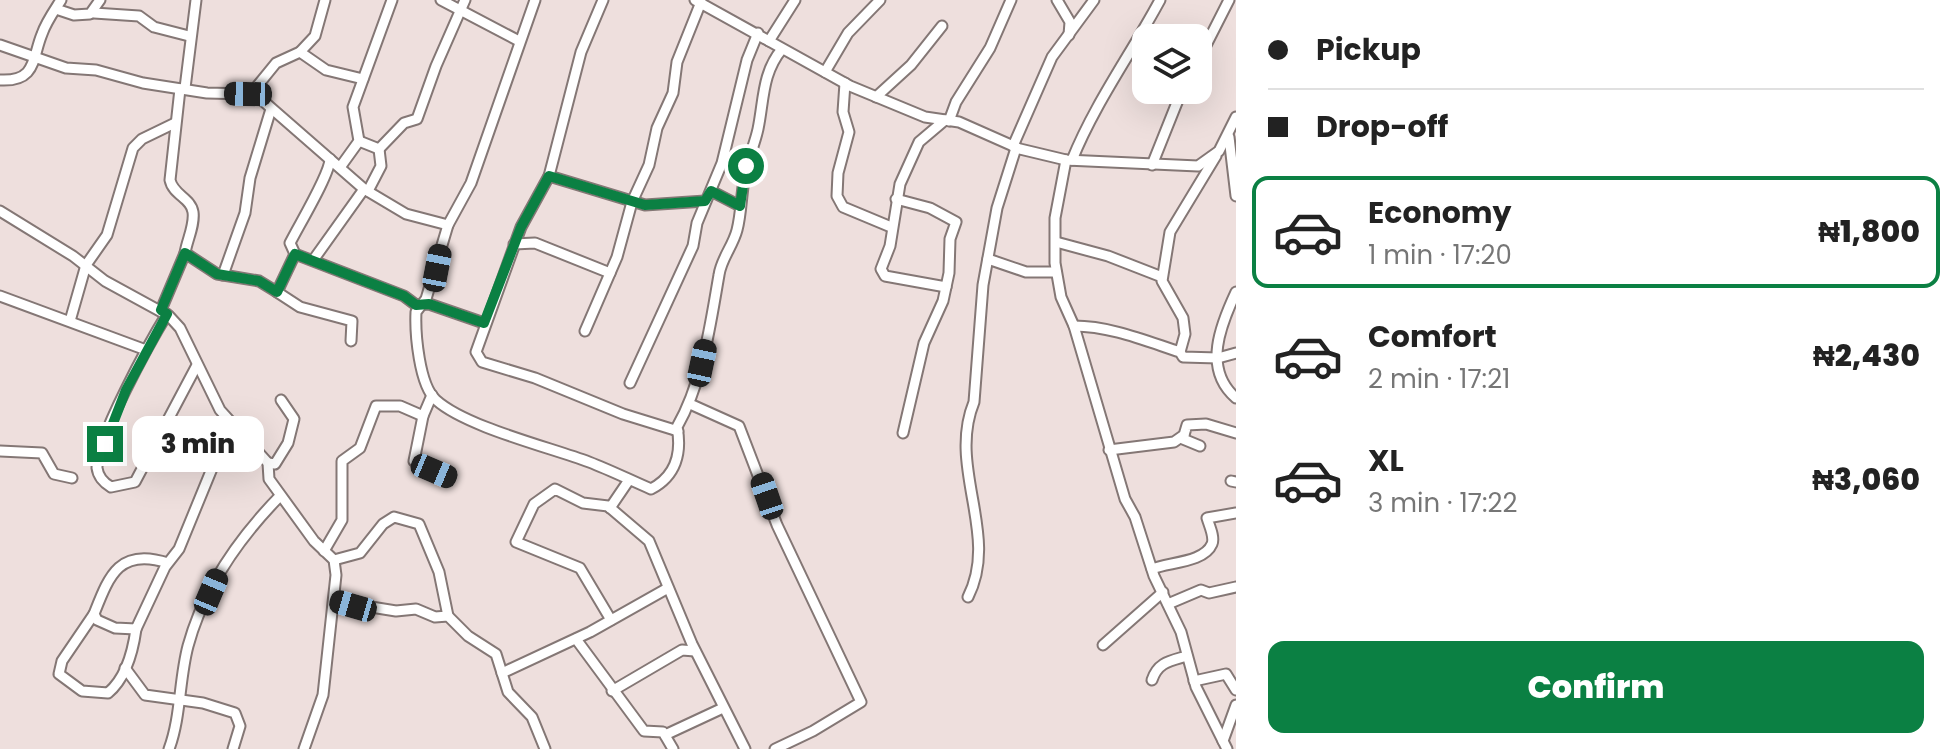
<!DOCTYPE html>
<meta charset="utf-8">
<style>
:root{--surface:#fff;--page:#f6f6f6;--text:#222;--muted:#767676;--line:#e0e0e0;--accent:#0b8043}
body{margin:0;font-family:Poppins,sans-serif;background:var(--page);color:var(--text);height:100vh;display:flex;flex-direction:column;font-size:30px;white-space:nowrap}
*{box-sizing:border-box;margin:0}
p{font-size:26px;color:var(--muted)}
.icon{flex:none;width:44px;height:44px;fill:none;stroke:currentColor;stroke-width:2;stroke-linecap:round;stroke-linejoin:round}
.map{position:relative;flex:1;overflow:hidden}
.drawer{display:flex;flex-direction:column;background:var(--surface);width:720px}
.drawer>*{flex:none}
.guide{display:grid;align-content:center;height:176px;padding:0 32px;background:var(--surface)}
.tools{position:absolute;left:1132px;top:24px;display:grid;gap:16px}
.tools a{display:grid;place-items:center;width:80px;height:80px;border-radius:16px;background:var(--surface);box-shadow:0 8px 32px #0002;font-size:40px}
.end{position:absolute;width:36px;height:36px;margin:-18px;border:10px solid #0b8043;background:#fff;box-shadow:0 0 0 4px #fff}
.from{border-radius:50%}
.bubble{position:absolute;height:56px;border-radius:16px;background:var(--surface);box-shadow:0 8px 32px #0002;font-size:26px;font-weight:800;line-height:56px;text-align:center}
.car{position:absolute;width:24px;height:48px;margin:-24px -12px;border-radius:10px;box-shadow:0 0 6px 2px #0007;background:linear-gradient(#222 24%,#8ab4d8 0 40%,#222 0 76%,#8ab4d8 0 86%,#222 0)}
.guide b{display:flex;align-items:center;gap:28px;height:76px;font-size:30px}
.guide b+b{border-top:2px solid var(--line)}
.guide i{width:20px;height:20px;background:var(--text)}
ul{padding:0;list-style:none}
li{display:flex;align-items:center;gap:24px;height:112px;margin:0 16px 12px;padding:0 16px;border:4px solid transparent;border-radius:16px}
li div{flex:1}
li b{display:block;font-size:30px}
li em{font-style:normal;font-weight:800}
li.active{border-color:var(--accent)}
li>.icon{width:72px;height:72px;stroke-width:1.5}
.primary-button{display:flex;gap:16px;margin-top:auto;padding:16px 32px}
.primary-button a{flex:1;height:92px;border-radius:16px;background:var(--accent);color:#fff;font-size:32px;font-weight:800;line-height:92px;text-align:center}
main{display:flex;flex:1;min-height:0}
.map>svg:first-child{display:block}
</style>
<main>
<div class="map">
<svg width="1236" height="749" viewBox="0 0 1236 749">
<rect width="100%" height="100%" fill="#eedfdd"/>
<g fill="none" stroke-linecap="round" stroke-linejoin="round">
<defs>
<g id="minor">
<path d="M441,0L519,41"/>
<path d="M535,0L471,183L448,225L426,299L416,312C415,333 419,385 436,400C466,427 549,447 589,462C610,470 630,480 651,489C676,476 682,453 677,427C703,381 710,326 719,275C721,259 733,246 737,230C742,211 741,189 746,170C749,156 755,143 758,129C764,100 762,73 782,49"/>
<path d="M603,0L581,52L549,176L521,227L476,352L482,362L535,378L623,414L678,431"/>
<path d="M695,0L850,86L925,117L959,122L1020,149L1066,160L1198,166L1219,151L1236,117"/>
<path d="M1057,0L1070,22L1069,35"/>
<path d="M56,9L74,15L90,14L100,0"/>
<path d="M94,13L139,16L154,27L189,36"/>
<path d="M769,41L795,0"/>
<path d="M0,45L66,68L96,70L143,83L207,93L248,94L262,100L364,189L314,259"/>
<path d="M300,52L326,70L363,79"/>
<path d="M1198,61L1229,0"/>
<path d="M825,72L848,33L880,0"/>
<path d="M0,80C37,82 32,58 42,34C46,22 54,11 61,0"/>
<path d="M845,83L843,112L849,132L838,173L837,196L843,207L891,227"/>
<path d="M185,88L196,0"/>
<path d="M180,89L170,180C173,195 191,198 193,212C195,225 187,240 185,253L217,274L259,281L277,292L295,254L404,296L416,305L429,304L484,323"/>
<path d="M250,95L276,63L300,52L315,36L325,0"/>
<path d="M876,97L911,65L942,26"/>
<path d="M945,120L919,142L900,184L890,246L881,269L885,276L946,287"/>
<path d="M949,121L956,102L990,48L1011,0"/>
<path d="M1229,137L1236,196"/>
<path d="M359,141L379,149L404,123L417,119L436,66L465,0"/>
<path d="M1013,146L1052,57L1094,0"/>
<path d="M1066,160L1055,218V263L1061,297L1074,326L1125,499L1135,517L1154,576L1181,632L1196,687L1227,749"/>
<path d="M1072,160C1095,103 1131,54 1160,0"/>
<path d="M1152,165L1182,90"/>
<path d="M341,166L359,141L353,107L392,0"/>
<path d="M549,176L645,205L705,201"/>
<path d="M364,189L406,214L448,225"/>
<path d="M368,191L381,166L379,149"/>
<path d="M711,191L740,206"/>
<path d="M896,199L930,208L956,222L950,239L949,273L943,301L924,343L903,433"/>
<path d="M0,211L73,256L105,281L169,316L180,328L220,410L268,463L269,479L314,541L334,560L336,575L323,695L304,749"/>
<path d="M1056,242L1108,256L1162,277"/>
<path d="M514,244L535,243L610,273"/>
<path d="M295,254L290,243C299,225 330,174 330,159"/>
<path d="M988,259L1026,272H1056"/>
<path d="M223,275L245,213L250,178L271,109"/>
<path d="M277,292L300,307L352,321L351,341"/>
<path d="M1236,292C1221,324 1202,369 1236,398"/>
<path d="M0,296L146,350"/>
<path d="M161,310L185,253"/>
<path d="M167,314C151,340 95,441 97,468C98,476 104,483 111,487L135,482L197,365"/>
<path d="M70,321L86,265L107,235L133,148L142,139L175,123"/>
<path d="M1074,326C1110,326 1146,341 1180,352L1183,357L1218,358L1236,353"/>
<path d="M585,331L617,257L632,202L649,165L657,128L673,93L677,62L701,2"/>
<path d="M1180,352L1185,334L1183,318L1162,281L1170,232L1216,156"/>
<path d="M630,383L693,246L697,223L722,163L747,60L758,33"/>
<path d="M690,404L739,426L777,525L861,702L813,731L775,749"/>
<path d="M423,416L414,461L450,478"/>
<path d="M1184,435L1183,439L1200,446"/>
<path d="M1109,450L1174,442L1184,435L1187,425L1206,424L1236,433"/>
<path d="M0,451L42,453L54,474L72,478"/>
<path d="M268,463L275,464L288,443L294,419L281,400"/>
<path d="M1231,481L1236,482"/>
<path d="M610,508L629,480"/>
<path d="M324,551L342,520V461L360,448L376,406H400L423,416L432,395"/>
<path d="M334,560L360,553L383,524L394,517L419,524L439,572L448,616"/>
<path d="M168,563C119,547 109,576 94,614L97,620L115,628L136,629L165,567L179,549L220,449L227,446L243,451L252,446"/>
<path d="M1152,569C1168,562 1204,563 1212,544C1215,537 1209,525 1207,518L1236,513"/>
<path d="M968,597C1000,534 947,468 974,402L983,285L997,208L1016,148"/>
<path d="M334,601L396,611L416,609L435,617L448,616L468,636L496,654L508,692L532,717L545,749"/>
<path d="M1168,604L1201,590L1209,593L1236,587"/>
<path d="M94,614L62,661L59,674L82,691L108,693C126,678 133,651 136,629"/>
<path d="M611,620L580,568L516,542L534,504L555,489L583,503L608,506L649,541L692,644L745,749"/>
<path d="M576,639L644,731L663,732L673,749"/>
<path d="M1103,645L1163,592"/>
<path d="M125,668L145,695L203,703L235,713L240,726L233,749"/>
<path d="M502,673L590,632L668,588"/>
<path d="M1152,680C1158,662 1170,661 1187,656"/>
<path d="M1194,681L1226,674L1236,690"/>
<path d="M612,691L682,650L695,651"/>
<path d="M665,735L723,708"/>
<path d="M1223,741L1236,705"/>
<path d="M169,749C181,717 179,680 188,646C204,587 238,539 280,496"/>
</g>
</defs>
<use href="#minor" stroke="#847775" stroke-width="13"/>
<use href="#minor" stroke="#fff" stroke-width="9"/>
</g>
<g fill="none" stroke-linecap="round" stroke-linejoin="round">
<path stroke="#0b8043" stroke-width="10" d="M105,444L126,390L167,314L161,310L185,253L217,274L259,281L277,292L295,254L404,296L416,305L429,304L484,323L521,227L549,176L645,205L705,201L711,191L740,206L746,166"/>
</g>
</svg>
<div class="tools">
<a><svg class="icon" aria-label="layers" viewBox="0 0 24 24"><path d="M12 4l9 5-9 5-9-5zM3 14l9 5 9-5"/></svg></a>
</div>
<i class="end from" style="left:746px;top:166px"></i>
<i class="end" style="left:105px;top:444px"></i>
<div class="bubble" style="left:132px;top:416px;width:132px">3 min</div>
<i class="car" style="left:248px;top:94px;rotate:271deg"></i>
<i class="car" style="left:437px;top:268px;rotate:11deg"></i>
<i class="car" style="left:702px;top:363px;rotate:12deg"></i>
<i class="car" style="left:434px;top:471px;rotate:113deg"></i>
<i class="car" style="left:767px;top:496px;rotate:341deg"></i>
<i class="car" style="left:211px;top:592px;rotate:23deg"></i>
<i class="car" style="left:353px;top:606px;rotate:286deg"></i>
</div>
<section class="drawer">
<div class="guide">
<b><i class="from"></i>Pickup</b>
<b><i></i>Drop-off</b>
</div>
<ul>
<li class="active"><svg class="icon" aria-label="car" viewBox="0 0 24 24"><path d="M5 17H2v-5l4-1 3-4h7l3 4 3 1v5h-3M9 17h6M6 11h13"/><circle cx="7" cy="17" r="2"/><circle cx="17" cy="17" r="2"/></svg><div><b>Economy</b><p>1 min · 17:20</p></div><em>₦1,800</em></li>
<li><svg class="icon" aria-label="car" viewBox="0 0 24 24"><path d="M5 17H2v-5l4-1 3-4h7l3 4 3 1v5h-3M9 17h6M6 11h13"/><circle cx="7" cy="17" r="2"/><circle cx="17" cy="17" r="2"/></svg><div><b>Comfort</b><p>2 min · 17:21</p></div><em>₦2,430</em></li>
<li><svg class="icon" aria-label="car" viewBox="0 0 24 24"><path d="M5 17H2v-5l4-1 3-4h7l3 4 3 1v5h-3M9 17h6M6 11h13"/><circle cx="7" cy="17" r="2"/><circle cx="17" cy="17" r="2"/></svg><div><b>XL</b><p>3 min · 17:22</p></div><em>₦3,060</em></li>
</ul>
<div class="primary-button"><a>Confirm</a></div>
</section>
</main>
